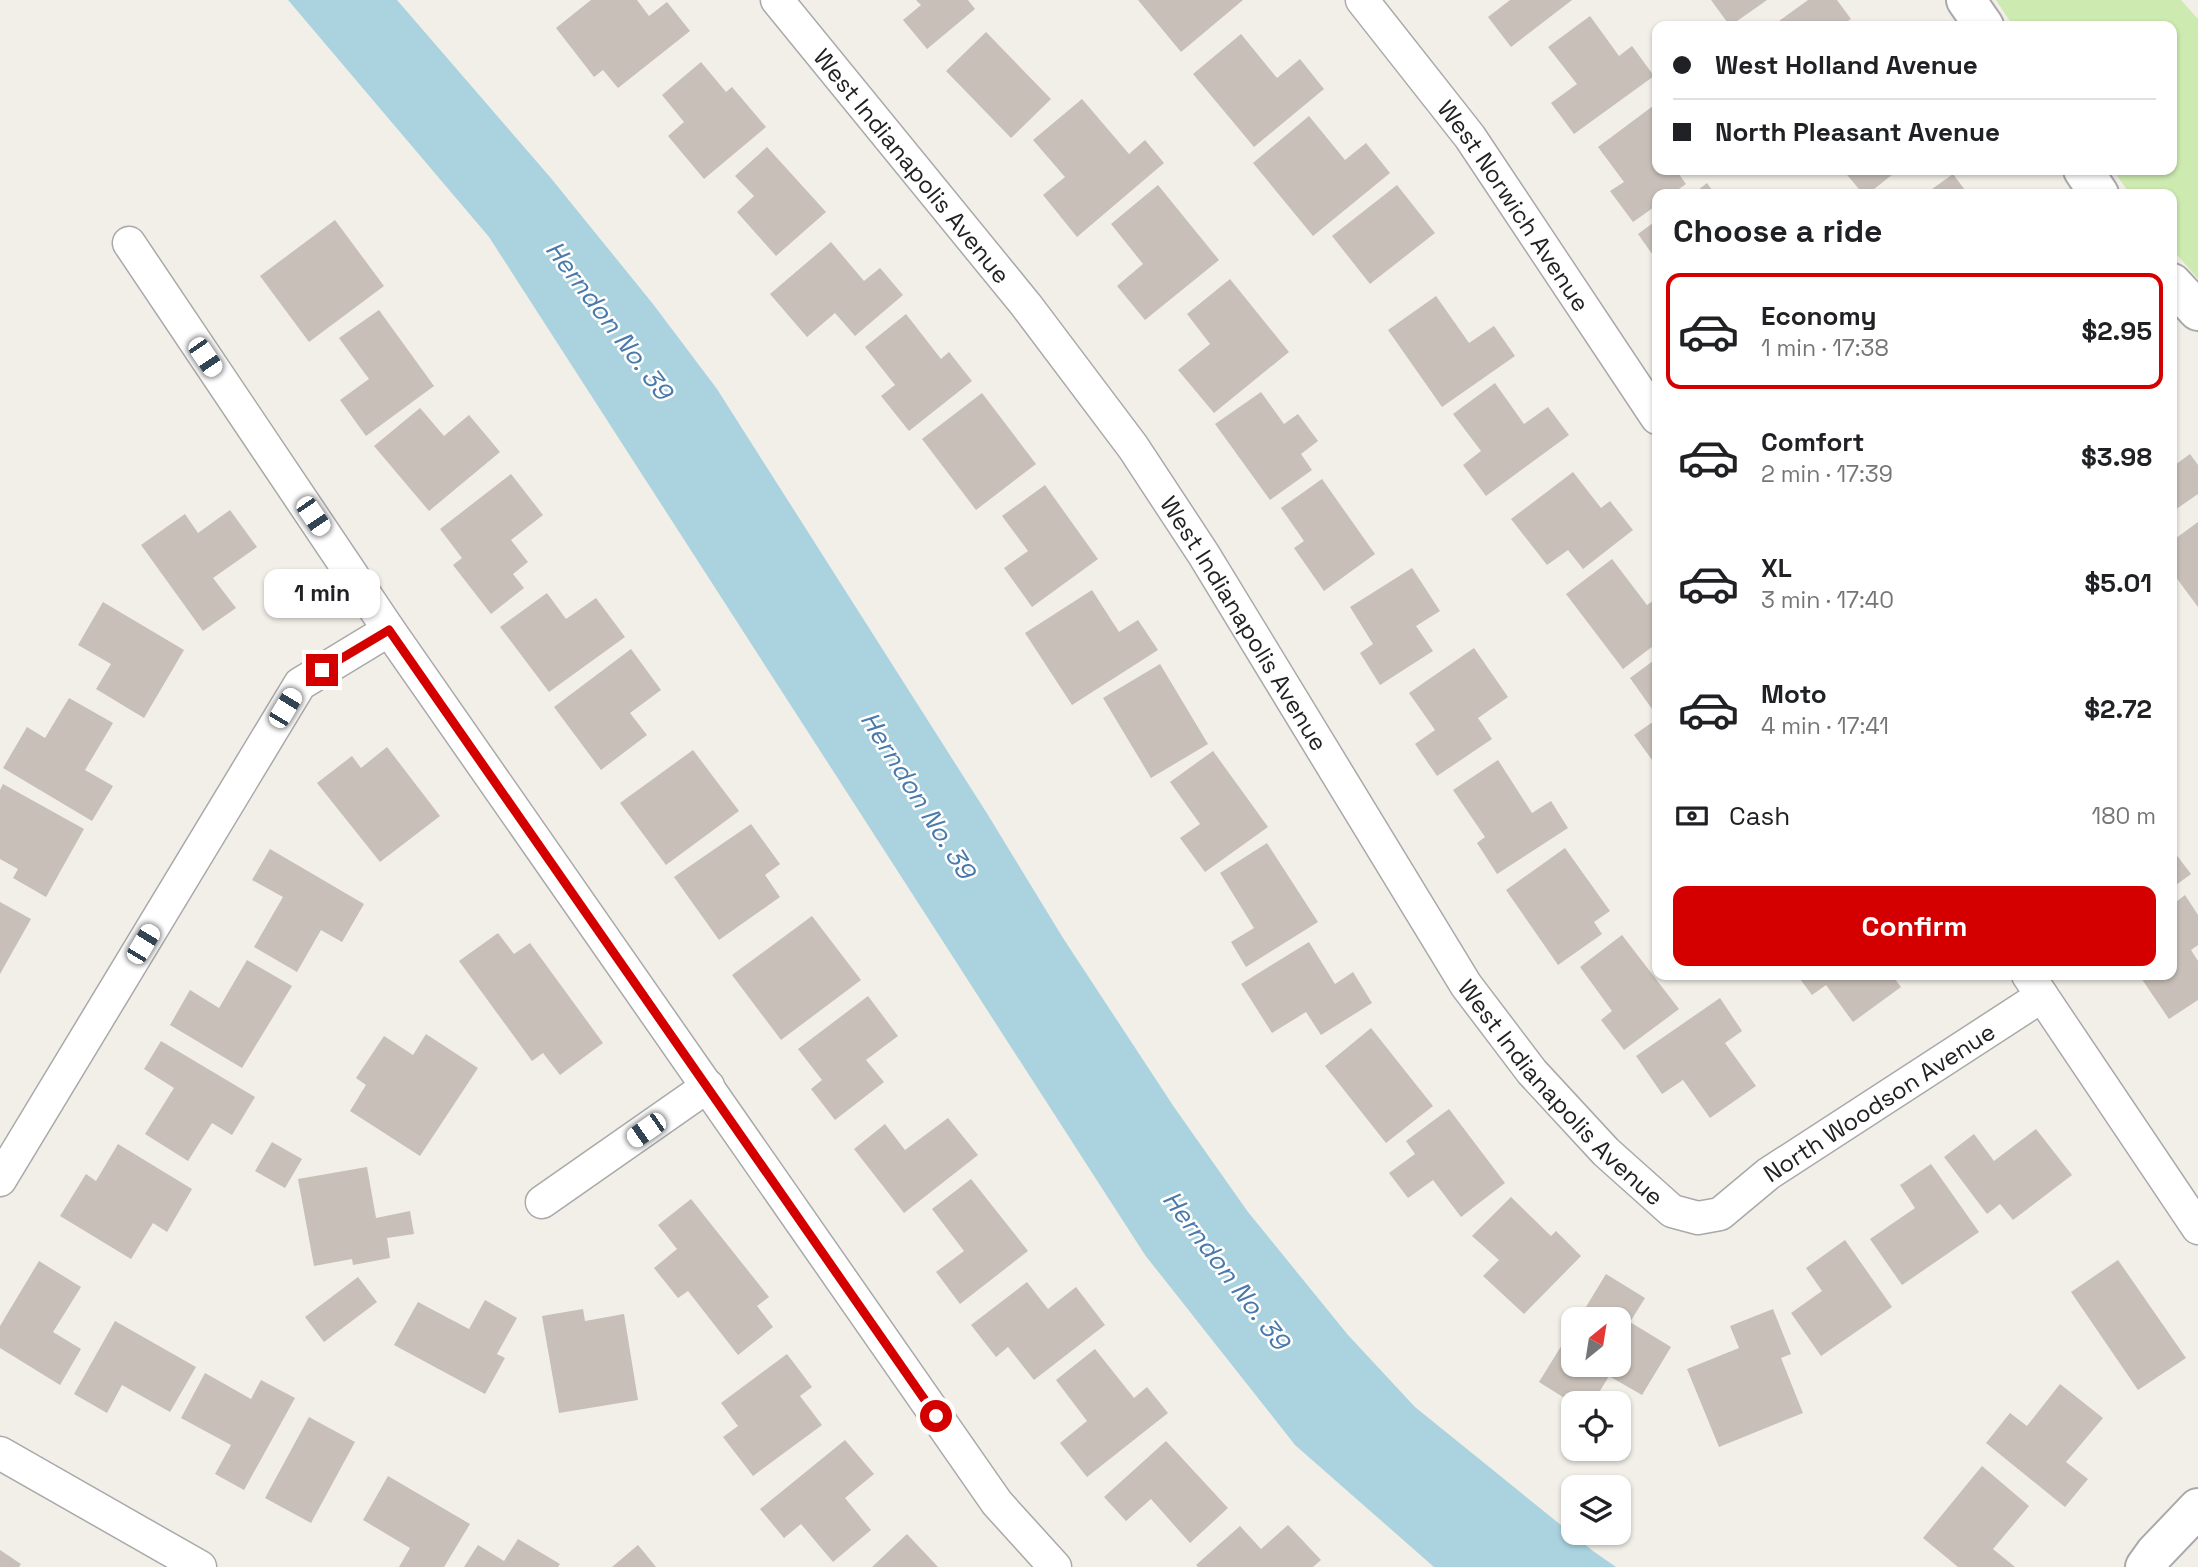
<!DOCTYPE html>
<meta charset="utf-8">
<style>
:root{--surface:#fff;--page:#f2f2f2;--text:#202124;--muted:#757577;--line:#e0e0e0;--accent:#d40000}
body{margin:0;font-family:"Space Grotesk",sans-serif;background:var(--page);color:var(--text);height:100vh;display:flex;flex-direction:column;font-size:26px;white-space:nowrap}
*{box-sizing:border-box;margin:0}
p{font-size:23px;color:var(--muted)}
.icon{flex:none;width:38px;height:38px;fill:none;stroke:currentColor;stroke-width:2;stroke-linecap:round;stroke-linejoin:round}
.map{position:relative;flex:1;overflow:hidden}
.side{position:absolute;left:1652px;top:189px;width:525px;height:791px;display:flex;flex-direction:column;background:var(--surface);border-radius:14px;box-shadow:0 2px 5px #0004}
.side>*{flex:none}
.guide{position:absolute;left:1652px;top:21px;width:525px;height:154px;border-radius:14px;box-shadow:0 2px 5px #0004;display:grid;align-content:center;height:154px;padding:0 21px;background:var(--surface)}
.needle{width:46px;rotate:30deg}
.controls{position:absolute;left:1561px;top:1307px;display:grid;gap:14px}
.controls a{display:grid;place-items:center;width:70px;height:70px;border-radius:14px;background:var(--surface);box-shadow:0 2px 5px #0004;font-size:35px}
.end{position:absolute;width:32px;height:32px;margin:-16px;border:9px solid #d40000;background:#fff;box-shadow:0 0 0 4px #fff}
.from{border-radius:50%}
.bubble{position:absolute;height:49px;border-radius:14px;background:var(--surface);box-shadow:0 2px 5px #0004;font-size:23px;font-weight:600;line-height:49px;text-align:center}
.car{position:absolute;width:21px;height:42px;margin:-21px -10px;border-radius:9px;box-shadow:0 0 5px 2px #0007;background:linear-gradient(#fff 24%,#345 0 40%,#fff 0 76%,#345 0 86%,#fff 0)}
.guide b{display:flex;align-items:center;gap:24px;height:66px;font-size:26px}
.guide b+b{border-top:2px solid var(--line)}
.guide i{width:18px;height:18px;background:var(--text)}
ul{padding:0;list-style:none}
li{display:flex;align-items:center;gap:21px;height:116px;margin:0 14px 10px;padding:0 7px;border:4px solid transparent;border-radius:14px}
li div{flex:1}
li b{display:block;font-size:26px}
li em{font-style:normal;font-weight:600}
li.current{border-color:var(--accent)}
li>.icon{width:63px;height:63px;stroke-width:1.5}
h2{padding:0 21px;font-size:32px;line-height:84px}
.pay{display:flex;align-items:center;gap:18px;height:77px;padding:0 21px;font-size:26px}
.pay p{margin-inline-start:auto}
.action{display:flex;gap:14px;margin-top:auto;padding:14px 21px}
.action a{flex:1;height:80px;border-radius:14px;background:var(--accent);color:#fff;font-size:28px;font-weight:600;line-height:80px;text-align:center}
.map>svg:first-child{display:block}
</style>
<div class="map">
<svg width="2198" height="1567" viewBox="0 0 2198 1567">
<rect width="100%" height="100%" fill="#f2efe9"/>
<path fill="#cdebb0" d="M1996,0H2181L2198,19V279L2172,249V194H2130L2113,170H2172V26H2013Z"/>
<path fill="#aad3df" d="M288,0H397L550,177L653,304L717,389L988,815L1063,938L1174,1107L1248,1212L1348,1335L1415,1407L1593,1551L1616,1567H1434L1295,1445L1145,1255L489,237Z"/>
<g fill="#c7bfb8">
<path d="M591,0H637L649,16L667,2L690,31L618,88L603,70L594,77L556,28Z"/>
<path d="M916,0H968L975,9L927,49L903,20L921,5Z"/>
<path d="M1138,0H1243L1181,52Z"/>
<path d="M1510,0H1572L1511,47L1488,17Z"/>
<path d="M1711,0H1767L1730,26Z"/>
<path d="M1808,0H1837L1851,19L1840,26H1772Z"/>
<path d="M1590,16L1619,56L1632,46L1654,76L1574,134L1551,103L1577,84L1548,47Z"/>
<path d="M986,32L1051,99L1011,138L946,71Z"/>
<path d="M1241,34L1277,78L1300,59L1324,89L1254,147L1193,74Z"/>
<path d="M701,62L726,92L732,87L766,127L704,179L668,136L684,122L662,95Z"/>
<path d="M1082,99L1129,154L1145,140L1164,163L1077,237L1043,195L1065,177L1033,140Z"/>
<path d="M1657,103V170H1676L1686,184L1672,194H1657V205L1633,222L1610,191L1624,182L1598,147Z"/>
<path d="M1309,116L1345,160L1366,143L1390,173L1313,236L1253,163Z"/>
<path d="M767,147L826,212L776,256L737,212L754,196L735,176Z"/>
<path d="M1843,170H1898L1868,194H1863Z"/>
<path d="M1953,174L1968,194H1925Z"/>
<path d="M1707,183L1715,194H1693Z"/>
<path d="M1158,185L1219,260L1145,320L1117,286L1143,264L1111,224Z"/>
<path d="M1397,185L1435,233L1370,284L1332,236Z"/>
<path d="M335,220L384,286L309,342L260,276Z"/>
<path d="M1657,220V261L1638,234Z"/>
<path d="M831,242L864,281L880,268L903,295L855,336L835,313L807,337L770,294Z"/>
<path d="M1230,279L1289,352L1214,413L1178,370L1210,344L1187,314Z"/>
<path d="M1436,296L1469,343L1494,326L1515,356L1442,407L1388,330Z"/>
<path d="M379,310L434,386L366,436L340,400L369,379L339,338Z"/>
<path d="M906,314L941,359L949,352L972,381L909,431L881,396L895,385L865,347Z"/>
<path d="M1495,383L1524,424L1548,407L1569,435L1486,496L1463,465L1481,451L1453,414Z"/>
<path d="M1261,392L1284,424L1298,414L1318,441L1301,454L1312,470L1270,500L1215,424Z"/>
<path d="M982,393L1036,464L976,510L922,439Z"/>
<path d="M420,408L444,436L469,415L500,452L429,511L374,446Z"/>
<path d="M2190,454L2198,465V494L2172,512V467Z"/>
<path d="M1573,472L1601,508L1610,501L1633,530L1583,569L1568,550L1547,565L1511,519Z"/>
<path d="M511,474L543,515L511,540L528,562L513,574L524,588L491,614L453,565L462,558L440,529Z"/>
<path d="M1322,479L1375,554L1324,591L1294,548L1304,541L1281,508Z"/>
<path d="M1045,485L1098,559L1032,607L1004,568L1028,551L1002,516Z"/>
<path d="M230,510L257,547L213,578L236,608L203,631L141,545L185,514L198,533Z"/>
<path d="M2198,522V607L2172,572V541Z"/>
<path d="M1612,559L1647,605L1657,598V643L1623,669L1566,594Z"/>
<path d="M1412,568L1440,611L1416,626L1433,651L1380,685L1360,653L1373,644L1350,607Z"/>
<path d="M1092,590L1119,632L1138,620L1158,650L1072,705L1025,633Z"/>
<path d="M547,593L566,619L596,598L625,637L549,692L500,627Z"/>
<path d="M103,602L184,650L144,718L96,689L111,664L78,645Z"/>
<path d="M1474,648L1508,697L1478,718L1492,739L1437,776L1415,744L1435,730L1409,693Z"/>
<path d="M631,649L661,690L630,713L647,735L601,770L554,707Z"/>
<path d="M1657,658V716L1630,678Z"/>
<path d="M1160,664L1208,744L1151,778L1103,698Z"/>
<path d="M69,698L113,723L85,770L113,786L92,821L3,768L27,727L45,738Z"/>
<path d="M1657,719V767L1634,735Z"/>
<path d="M387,747L440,816L380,862L317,783L352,756L361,768Z"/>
<path d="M693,750L739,811L666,865L620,803Z"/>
<path d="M1213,751L1268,827L1205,872L1180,838L1200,824L1170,782Z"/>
<path d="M1498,760L1532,813L1551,801L1568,828L1497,874L1477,843L1485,837L1453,790Z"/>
<path d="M3,784L84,829L46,897L13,878L18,869L0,859V790Z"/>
<path d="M751,824L780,864L765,875L780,897L719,940L674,877Z"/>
<path d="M1267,843L1318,922L1246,967L1231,942L1254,928L1220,873Z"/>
<path d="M1565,848L1610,911L1594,922L1602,934L1558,965L1506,890Z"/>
<path d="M270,849L364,904L342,942L321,930L297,972L254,947L283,897L252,880Z"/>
<path d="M2172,849L2191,874L2172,888Z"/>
<path d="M2185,895L2198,915V945L2191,950L2198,961V1000L2169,1019L2139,975H2172V905Z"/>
<path d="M0,902L31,919L0,974Z"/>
<path d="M812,916L861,980L781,1040L732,975Z"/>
<path d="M498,933L514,954L530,943L603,1043L560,1075L543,1053L532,1061L459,961Z"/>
<path d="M1622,935L1679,1009L1624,1050L1601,1020L1612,1011L1580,967Z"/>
<path d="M1309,942L1335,984L1353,972L1372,1003L1321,1035L1306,1012L1272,1033L1241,984Z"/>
<path d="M247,960L292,986L242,1068L170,1025L190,990L219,1008Z"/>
<path d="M1797,975H1892L1901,987L1853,1022L1826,985L1812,995Z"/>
<path d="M868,996L898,1036L866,1060L884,1082L835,1120L811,1089L822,1080L798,1049Z"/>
<path d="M1720,998L1742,1031L1725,1043L1756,1086L1710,1118L1683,1080L1662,1094L1636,1056Z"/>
<path d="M1371,1028L1433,1106L1386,1143L1325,1066Z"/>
<path d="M426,1034L478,1068L420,1156L350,1111L366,1085L356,1078L384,1036L413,1055Z"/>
<path d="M161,1041L255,1097L232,1135L212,1123L188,1161L145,1134L174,1088L144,1069Z"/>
<path d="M1449,1109L1505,1183L1461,1217L1433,1180L1408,1198L1389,1173L1415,1154L1406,1141Z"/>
<path d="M948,1118L978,1155L904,1213L854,1149L885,1124L905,1150Z"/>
<path d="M2036,1129L2072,1175L2013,1220L2000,1204L1987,1214L1944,1157L1974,1134L1994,1161Z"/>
<path d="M272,1142L302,1159L285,1188L255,1171Z"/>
<path d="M118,1144L192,1189L167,1232L153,1223L131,1259L60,1216L86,1174L96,1181Z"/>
<path d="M1931,1164L1979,1232L1902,1285L1870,1239L1915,1208L1900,1185Z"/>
<path d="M367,1167L376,1218L410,1211L414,1234L387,1238L390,1258L353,1265L352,1259L314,1266L298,1179Z"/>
<path d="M971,1179L1028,1251L960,1304L936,1272L964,1251L932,1209Z"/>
<path d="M1511,1197L1551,1236L1556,1231L1581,1256L1524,1314L1483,1276L1499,1260L1472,1236Z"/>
<path d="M691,1199L769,1297L757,1306L773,1327L738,1355L688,1291L678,1298L654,1268L677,1249L658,1225Z"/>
<path d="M1845,1240L1892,1307L1821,1356L1791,1313L1822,1291L1806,1268Z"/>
<path d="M2118,1260L2186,1358L2138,1390L2071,1292Z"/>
<path d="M39,1261L81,1287L53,1332L81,1349L60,1385L0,1348V1326Z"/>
<path d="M1606,1274L1645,1298L1630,1322L1671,1347L1642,1395L1609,1376L1592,1404H1574L1539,1382L1573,1327V1365H1619V1320H1578Z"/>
<path d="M358,1277L377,1302L324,1342L305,1317Z"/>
<path d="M1027,1282L1048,1309L1076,1287L1105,1325L1034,1380L1008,1347L996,1357L971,1325Z"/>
<path d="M485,1300L517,1318L497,1354L505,1358L485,1394L394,1345L418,1302L469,1329Z"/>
<path d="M583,1309L585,1321L624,1314L638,1400L559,1413L542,1316Z"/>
<path d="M1773,1309L1791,1354L1781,1358L1803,1413L1719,1447L1687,1369L1739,1348L1730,1326Z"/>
<path d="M115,1321L196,1367L170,1412L122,1385L107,1413L74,1394Z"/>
<path d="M1095,1349L1134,1398L1147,1387L1168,1413L1087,1477L1060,1443L1087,1421L1056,1380Z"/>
<path d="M787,1354L812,1387L800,1396L822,1425L753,1476L723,1437L738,1426L721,1403Z"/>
<path d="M205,1373L251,1399L261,1380L295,1398L244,1490L215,1474L231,1445L181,1418Z"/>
<path d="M2060,1384L2103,1418L2066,1462L2088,1479L2065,1507L1986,1443L2010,1413L2027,1426Z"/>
<path d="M309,1417L355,1442L311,1523L265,1498Z"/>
<path d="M845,1440L874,1474L845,1498L871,1530L833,1562L801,1524L784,1538L760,1509Z"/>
<path d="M1166,1441L1228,1508L1190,1543L1151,1499L1126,1521L1104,1497Z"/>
<path d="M1982,1466L2029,1506L1993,1549L2015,1567H1958L1923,1538Z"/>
<path d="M388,1476L470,1524L444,1567H399L410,1548L363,1520Z"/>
<path d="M1288,1525L1321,1560L1313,1567H1198L1196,1565L1240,1526L1261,1549Z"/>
<path d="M907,1534L938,1567H872Z"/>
<path d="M518,1539L560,1564L558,1567H464L478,1545L504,1561Z"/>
<path d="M638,1545L656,1567H612Z"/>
<path d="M0,1550L21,1564L19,1567H0Z"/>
</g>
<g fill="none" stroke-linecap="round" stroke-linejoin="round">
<defs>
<g id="minor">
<path id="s1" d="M777,0L1026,305L1133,447L1204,555L1466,985L1532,1072L1606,1152L1672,1211L1698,1218L1720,1214L1768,1174L2042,996"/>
<path id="s2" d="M1362,0L1470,137L1657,418"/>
<path d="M129,243L389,630L997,1503L1055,1567"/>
<path d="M2028,975L2198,1228"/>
<path d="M0,1180L300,684L389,630"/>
<path d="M542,1202L708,1086"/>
<path d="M0,1453L200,1567"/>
</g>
<g id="tertiary">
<path d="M1966,0L1984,26"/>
<path d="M2083,170L2099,194"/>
<path d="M2172,283L2198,311"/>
<path d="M2145,1567L2155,1553L2198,1508"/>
</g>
</defs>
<use href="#minor" stroke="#a9a9a9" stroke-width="35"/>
<use href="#tertiary" stroke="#a9a9a9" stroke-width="42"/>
<use href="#minor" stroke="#fff" stroke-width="32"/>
<use href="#tertiary" stroke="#fff" stroke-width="38"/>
</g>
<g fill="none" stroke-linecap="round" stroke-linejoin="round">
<path stroke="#d40000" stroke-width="9" d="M322,670L389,630L936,1416"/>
</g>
<g text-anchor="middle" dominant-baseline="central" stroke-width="5" stroke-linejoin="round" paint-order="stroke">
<g font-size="24" fill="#222" stroke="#fff">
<text stroke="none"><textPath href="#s1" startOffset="214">West Indianapolis Avenue</textPath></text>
<text stroke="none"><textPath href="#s2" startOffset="256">West Norwich Avenue</textPath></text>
<text stroke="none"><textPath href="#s1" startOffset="780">West Indianapolis Avenue</textPath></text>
<text stroke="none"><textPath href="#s1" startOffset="1348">West Indianapolis Avenue</textPath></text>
<text stroke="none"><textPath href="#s1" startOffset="1755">North Woodson Avenue</textPath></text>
</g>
<g font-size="26" font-style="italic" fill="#4a7aab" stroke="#fff">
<text transform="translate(609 320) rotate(53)">Herndon No. 39</text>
<text transform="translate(918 795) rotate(58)">Herndon No. 39</text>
<text transform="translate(1226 1270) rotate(53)">Herndon No. 39</text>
</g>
</g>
</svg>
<div class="controls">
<a><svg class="needle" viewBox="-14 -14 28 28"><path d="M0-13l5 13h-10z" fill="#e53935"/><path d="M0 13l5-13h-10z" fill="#757577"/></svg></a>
<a><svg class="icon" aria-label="locate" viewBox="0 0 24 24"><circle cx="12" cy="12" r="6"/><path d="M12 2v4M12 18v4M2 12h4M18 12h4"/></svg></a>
<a><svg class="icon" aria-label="layers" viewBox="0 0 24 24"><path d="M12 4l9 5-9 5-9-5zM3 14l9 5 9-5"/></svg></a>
</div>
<i class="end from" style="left:936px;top:1416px"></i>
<i class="end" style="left:322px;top:670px"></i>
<div class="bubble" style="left:264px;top:569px;width:116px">1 min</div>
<i class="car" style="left:205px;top:357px;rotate:146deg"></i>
<i class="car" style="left:313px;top:516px;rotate:146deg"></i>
<i class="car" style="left:285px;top:708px;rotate:31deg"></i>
<i class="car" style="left:143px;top:944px;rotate:31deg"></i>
<i class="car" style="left:646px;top:1130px;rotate:235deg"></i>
<div class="guide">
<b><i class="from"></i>West Holland Avenue</b>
<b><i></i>North Pleasant Avenue</b>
</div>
<section class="side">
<h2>Choose a ride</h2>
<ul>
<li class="current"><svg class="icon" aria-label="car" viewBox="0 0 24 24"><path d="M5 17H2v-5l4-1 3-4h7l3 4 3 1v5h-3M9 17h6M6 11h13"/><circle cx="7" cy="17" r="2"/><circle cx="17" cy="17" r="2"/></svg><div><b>Economy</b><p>1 min · 17:38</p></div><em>$2.95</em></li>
<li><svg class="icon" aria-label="car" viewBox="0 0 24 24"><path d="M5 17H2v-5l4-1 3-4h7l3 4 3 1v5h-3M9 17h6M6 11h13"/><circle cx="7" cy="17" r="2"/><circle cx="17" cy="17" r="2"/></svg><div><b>Comfort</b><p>2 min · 17:39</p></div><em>$3.98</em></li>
<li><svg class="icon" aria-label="car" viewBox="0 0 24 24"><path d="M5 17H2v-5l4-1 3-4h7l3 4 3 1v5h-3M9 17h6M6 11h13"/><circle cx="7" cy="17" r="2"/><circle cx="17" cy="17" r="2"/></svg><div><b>XL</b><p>3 min · 17:40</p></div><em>$5.01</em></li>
<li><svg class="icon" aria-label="car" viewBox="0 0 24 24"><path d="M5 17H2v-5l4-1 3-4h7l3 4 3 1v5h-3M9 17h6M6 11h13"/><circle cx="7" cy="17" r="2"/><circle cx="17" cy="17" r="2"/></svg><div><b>Moto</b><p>4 min · 17:41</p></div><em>$2.72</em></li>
</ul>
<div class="pay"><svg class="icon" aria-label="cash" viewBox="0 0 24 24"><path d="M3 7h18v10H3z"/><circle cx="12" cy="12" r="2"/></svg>Cash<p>180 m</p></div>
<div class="action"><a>Confirm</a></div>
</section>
</div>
